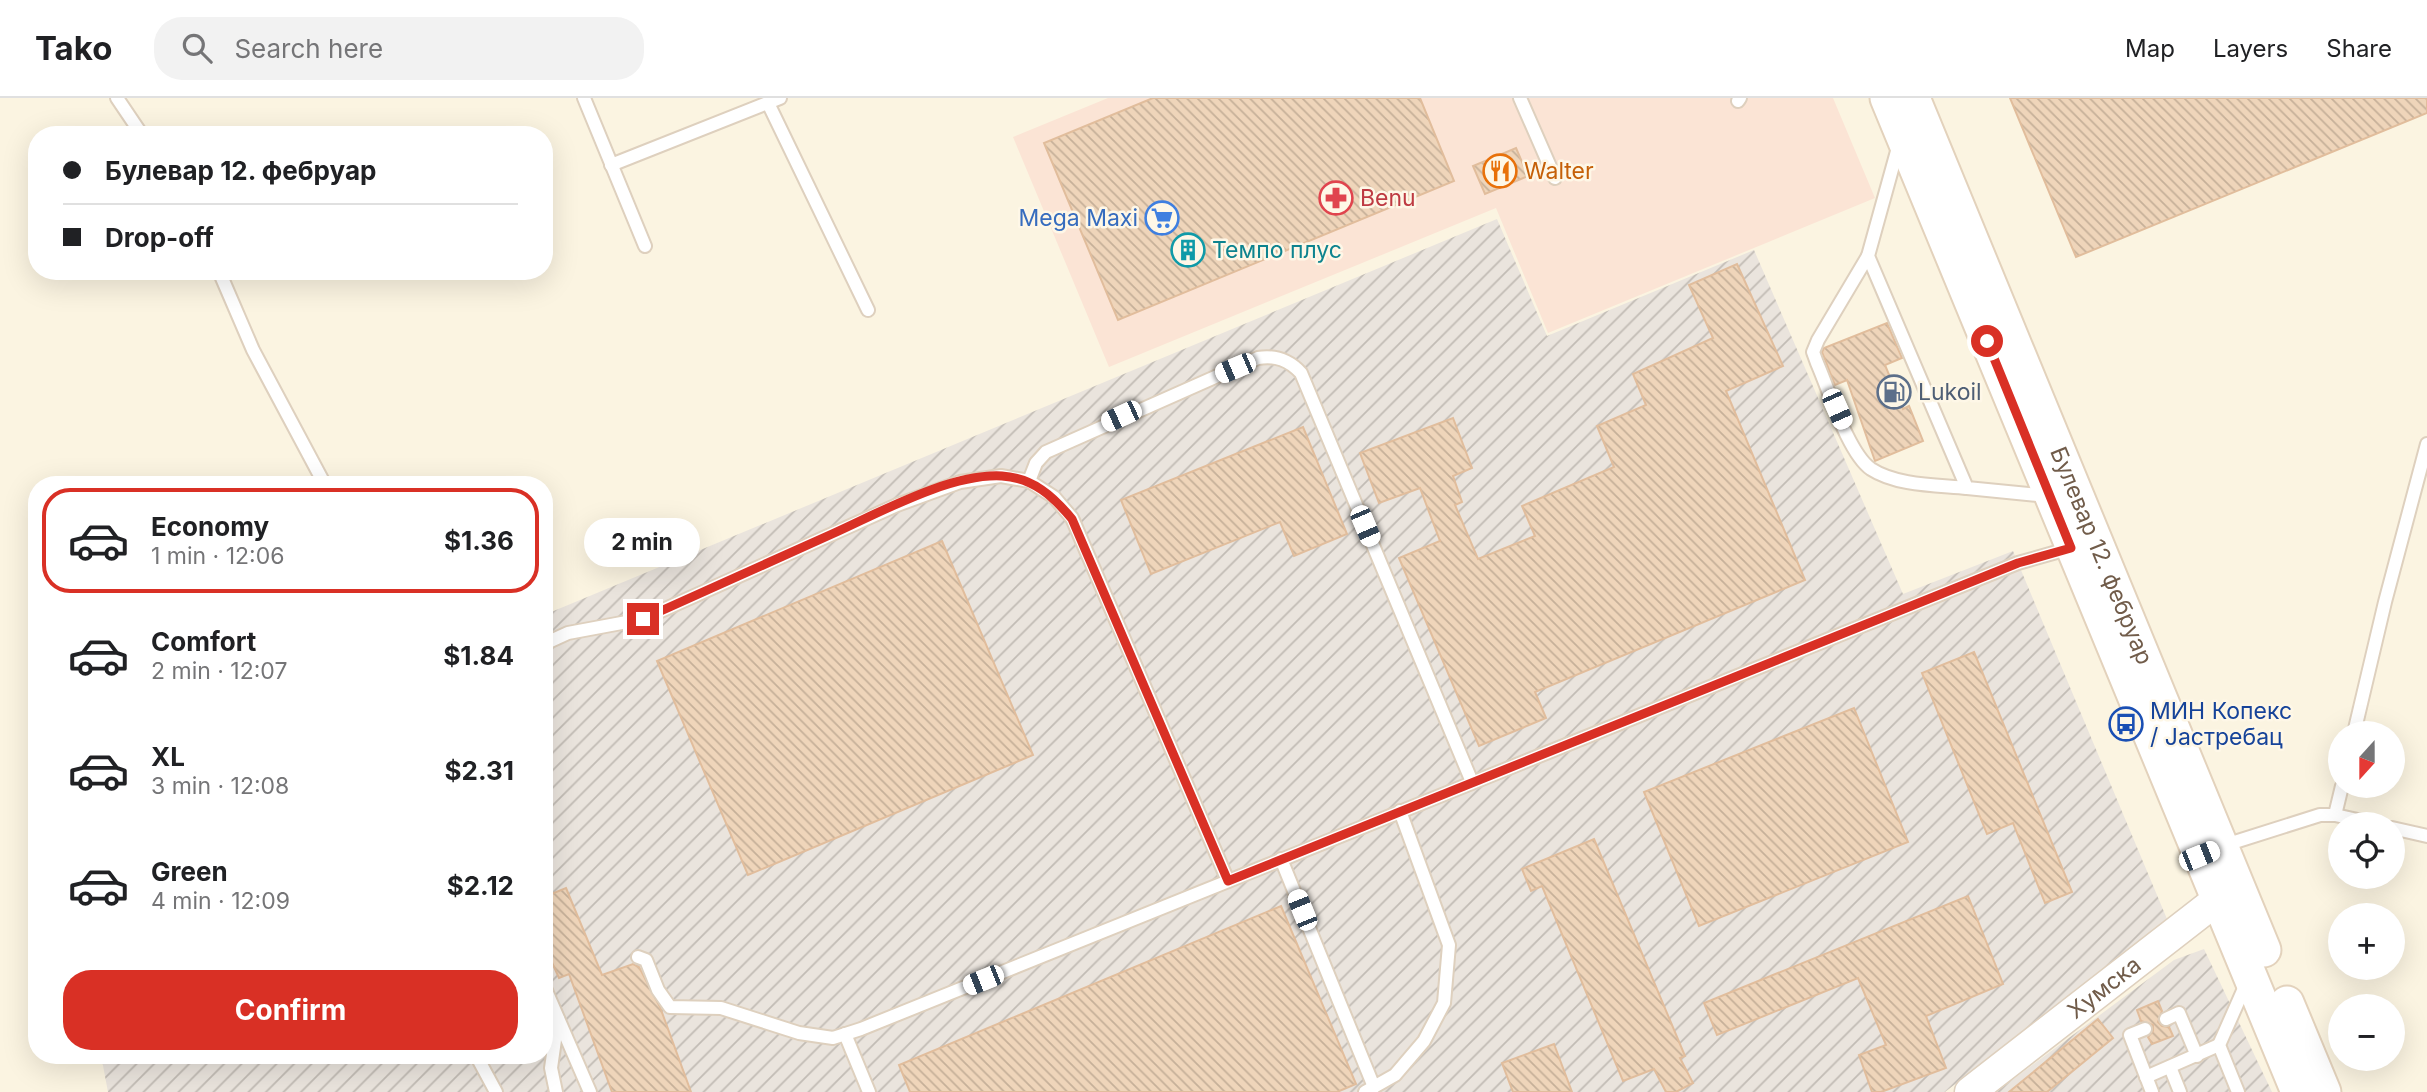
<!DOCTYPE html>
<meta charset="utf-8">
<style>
:root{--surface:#fff;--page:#f2f2f2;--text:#202124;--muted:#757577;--line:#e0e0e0;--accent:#d93025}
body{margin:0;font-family:Inter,sans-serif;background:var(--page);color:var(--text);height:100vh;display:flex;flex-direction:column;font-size:26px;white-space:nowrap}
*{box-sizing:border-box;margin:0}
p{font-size:23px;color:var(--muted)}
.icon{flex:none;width:38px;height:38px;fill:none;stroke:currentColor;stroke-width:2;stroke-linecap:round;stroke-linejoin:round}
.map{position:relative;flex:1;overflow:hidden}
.side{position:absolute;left:28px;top:378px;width:525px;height:588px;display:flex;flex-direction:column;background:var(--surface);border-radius:28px;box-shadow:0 7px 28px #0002}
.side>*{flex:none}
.banner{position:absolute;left:28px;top:28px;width:525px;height:154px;border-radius:28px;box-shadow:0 7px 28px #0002;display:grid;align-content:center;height:154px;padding:0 35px;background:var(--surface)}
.needle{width:46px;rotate:201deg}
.buttons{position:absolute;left:2328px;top:623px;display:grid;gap:14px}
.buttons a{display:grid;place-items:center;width:77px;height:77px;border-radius:50%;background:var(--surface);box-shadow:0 7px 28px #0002;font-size:35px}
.end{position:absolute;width:32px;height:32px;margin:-16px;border:9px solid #d93025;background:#fff;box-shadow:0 0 0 4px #fff}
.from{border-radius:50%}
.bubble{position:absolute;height:49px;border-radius:24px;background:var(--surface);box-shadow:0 7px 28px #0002;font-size:23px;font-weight:700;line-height:49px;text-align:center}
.car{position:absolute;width:21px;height:42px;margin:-21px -10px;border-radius:9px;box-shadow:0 0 5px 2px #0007;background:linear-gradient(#fff 24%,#345 0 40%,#fff 0 76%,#345 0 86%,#fff 0)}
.banner b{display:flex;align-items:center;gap:24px;height:66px;font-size:26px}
.banner b+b{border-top:2px solid var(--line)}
.banner i{width:18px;height:18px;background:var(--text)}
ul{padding:12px 0 0;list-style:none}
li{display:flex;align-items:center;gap:21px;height:105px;margin:0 14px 10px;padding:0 21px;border:4px solid transparent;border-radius:28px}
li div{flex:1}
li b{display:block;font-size:26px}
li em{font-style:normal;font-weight:700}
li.selected{border-color:var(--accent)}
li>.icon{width:63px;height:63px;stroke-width:1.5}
.cta{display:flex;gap:14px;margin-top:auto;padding:14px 35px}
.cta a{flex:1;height:80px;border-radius:28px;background:var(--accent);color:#fff;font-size:28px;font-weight:700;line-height:80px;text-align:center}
header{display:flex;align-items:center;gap:42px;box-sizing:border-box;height:98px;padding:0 35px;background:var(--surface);border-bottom:2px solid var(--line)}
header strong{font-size:33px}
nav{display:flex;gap:38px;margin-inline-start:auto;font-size:24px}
.search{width:490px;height:63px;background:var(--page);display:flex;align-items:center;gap:18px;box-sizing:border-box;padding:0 24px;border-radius:28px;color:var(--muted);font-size:26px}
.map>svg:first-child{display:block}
</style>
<header>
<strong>Tako</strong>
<div class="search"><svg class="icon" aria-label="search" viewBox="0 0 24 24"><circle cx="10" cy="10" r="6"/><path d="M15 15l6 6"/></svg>Search here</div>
<nav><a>Map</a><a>Layers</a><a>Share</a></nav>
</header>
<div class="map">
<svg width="2427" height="994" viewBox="0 0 2427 994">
<defs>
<pattern id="industrial-furrows" width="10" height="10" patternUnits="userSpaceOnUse" patternTransform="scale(1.75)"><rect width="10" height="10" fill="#eae4dd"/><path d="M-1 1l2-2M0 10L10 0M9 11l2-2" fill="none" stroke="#c2bcb5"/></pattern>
<pattern id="building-back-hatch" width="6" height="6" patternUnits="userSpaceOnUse" patternTransform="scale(1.75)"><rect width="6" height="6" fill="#efd5ba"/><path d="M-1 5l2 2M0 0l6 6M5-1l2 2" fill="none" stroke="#c6b099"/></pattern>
</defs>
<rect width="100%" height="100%" fill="#fbf4e1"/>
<path fill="#fbe4d5" d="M1108,0H1833L1875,100L1548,235L1496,110L1109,269L1013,39Z"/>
<g fill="url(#industrial-furrows)">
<path d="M1497,121L1547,238L1754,152L1903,496L2013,453L2167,821L1945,994H108L101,957H544V517Z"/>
<path d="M2204,851L2272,994H1996L2174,862Z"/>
</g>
<g fill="url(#building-back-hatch)" stroke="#e1bd9c" stroke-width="2">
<path d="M1153,0H1420L1454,83L1118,222L1044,45Z"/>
<path d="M2010,0H2427V15L2076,159Z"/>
<path d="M1516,50L1528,78L1485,96L1473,68Z"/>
<path d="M1737,166L1783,268L1726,293L1805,482L1535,594L1546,620L1479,648L1399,460L1440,443L1420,390L1379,405L1360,355L1453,320L1472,370L1453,378L1462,404L1455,407L1478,461L1535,438L1522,408L1614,369L1597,328L1646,307L1633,276L1713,240L1689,187Z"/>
<path d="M1887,225L1902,260L1885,267L1903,311L1909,308L1923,343L1875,363L1847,282L1835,287L1822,254L1824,250Z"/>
<path d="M1303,329L1347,436L1294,458L1280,424L1151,476L1121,402Z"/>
<path d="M942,443L1033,657L748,777L657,563Z"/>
<path d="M1974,554L2072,794L2045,805L2013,725L1987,736L1922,575Z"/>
<path d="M1854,610L1908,744L1699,828L1644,694Z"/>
<path d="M1594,741L1685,958L1680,960L1693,985L1676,994H1666L1654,971L1623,983L1542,788L1531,793L1522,771Z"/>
<path d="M566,790L602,877L633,866L639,869L660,909L691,994H612L569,876L559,880L544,847V799Z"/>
<path d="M1968,798L2003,886L1926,918L1946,970L1881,994H1872L1859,957L1886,947L1858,880L1717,937L1704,905Z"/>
<path d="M1281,808L1356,986L1337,994H910L899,967Z"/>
<path d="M2158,903L2162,913L2158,924L2162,928L2169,929L2173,938L2152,946L2148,939L2153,933V927L2141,923L2137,912Z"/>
<path d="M2098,921L2113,940L2047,994H2009Z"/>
<path d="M1554,946L1572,994H1513L1502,965Z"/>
</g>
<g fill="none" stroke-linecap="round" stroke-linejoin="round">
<defs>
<g id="service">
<path d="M117,0L142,37"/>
<path d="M584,0L645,148"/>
<path d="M1520,0L1555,80"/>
<path d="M1738,3L1740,0"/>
<path d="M768,5L868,212"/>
<path d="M1899,46L1868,158L1967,390L2048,398"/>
<path d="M611,67L780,0"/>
<path d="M1868,158L1818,242L1813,254L1817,265C1829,292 1848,355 1871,371C1897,388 1938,387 1967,390"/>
<path d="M219,173L253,252L325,387"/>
<path d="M1029,383L1036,365L1046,354L1258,260C1276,257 1289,262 1301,275L1472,684"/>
<path d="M544,546L568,535L643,521L897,407L960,384L1001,378L1029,383L1054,399L1072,420L1228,783"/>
<path d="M2354,635L2385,504L2427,346"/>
<path d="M2335,717L2342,688"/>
<path d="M2392,730L2427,738"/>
<path d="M2222,748L2320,717H2335L2376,726"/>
<path d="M1281,761L1374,989"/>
<path d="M638,859L646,862L658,892L670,909L721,910L799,935L833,940L861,931L2018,465L2071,450"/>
<path d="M544,888L590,994"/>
<path d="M2166,921L2179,915L2197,958"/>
<path d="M2145,931L2130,937L2152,994"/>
<path d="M845,936L869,994"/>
<path d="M476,957L496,994"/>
<path d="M2170,969L2180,994"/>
<path d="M2146,979L2219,947"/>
<path d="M556,994L551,970L558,921"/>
<path d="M1365,994L1395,977L1424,943L1444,905L1449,847L1400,713"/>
<path d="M2238,994L2219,947L2246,886"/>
</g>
<g id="tertiary">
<path id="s1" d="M1970,994L2235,788"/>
</g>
<g id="secondary">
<path d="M1887,0L2298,994"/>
<path id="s2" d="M1913,0L2264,852"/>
<path d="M2287,905L2324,994"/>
</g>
</defs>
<use href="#service" stroke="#ded0be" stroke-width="16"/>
<use href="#tertiary" stroke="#ded0be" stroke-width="33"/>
<use href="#secondary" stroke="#e3d2bc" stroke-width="37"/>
<use href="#service" stroke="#fff" stroke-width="12"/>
<use href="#tertiary" stroke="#fff" stroke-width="30"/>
<use href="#secondary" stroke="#fff" stroke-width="33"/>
</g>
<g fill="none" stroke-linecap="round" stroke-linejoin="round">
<path stroke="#d93025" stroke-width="9" d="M643,521C706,493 769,464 832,436C879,415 950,375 1002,378C1033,380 1053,398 1072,421L1228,783L2018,465L2071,450L1987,243"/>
</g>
<defs>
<symbol id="restaurant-ring" viewBox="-11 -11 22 22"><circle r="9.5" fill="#fef7e7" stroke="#e8710a" stroke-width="1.5"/><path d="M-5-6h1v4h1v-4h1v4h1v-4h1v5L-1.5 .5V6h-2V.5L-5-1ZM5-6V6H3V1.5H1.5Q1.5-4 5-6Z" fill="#e8710a"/></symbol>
<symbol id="pharmacy-ring" viewBox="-11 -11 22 22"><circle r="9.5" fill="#fef7e7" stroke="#e0444e" stroke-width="1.5"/><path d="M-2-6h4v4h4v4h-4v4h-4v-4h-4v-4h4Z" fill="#e0444e"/></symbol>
<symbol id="supermarket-ring" viewBox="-11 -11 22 22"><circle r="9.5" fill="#fef7e7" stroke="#3f7fe0" stroke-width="1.5"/><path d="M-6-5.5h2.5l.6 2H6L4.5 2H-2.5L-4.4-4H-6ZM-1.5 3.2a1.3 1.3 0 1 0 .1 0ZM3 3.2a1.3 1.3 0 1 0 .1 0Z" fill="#3f7fe0"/></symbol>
<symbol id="building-ring" viewBox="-11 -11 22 22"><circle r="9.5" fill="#fef7e7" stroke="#0f9aa8" stroke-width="1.5"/><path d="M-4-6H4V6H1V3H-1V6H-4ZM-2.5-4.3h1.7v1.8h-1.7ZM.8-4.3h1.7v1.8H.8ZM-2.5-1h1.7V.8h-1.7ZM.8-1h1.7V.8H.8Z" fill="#0f9aa8"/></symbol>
<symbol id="fuel-ring" viewBox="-11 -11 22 22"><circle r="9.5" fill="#fef7e7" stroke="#5c6f8a" stroke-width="1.5"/><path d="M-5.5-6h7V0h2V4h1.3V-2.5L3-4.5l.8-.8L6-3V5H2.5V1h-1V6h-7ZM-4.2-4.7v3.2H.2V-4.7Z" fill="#5c6f8a"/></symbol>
<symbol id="bus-ring" viewBox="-11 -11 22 22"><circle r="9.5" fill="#fef7e7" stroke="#1a4fb4" stroke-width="1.5"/><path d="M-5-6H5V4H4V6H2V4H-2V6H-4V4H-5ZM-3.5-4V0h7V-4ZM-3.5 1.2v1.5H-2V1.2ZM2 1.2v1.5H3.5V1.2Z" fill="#1a4fb4"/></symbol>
</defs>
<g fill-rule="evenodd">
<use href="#restaurant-ring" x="1481" y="54" width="38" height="38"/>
<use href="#pharmacy-ring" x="1317" y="81" width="38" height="38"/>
<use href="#supermarket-ring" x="1143" y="101" width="38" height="38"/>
<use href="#building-ring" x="1169" y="133" width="38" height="38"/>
<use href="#fuel-ring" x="1875" y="275" width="38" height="38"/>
<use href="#bus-ring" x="2107" y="607" width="38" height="38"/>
</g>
<g text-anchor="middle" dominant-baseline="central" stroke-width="5" stroke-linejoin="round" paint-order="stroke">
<g font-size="23" fill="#c56008" stroke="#fef7e7" text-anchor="start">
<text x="1524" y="73">Walter</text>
</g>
<g font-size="23" fill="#be3a42" stroke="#fef7e7" text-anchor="start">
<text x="1360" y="100">Benu</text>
</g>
<g font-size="23" fill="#366cbe" stroke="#fef7e7" text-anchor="end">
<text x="1138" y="120">Mega Maxi</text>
</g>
<g font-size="23" fill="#0d838f" stroke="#fef7e7" text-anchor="start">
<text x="1212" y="152">Темпо плус</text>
</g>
<g font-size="23" fill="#4e5e75" stroke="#fef7e7" text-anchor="start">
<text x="1918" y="294">Lukoil</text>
</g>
<g font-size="23" fill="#715c4a" stroke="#fef7e7">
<text stroke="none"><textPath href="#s2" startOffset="495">Булевар 12. фебруар</textPath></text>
<text stroke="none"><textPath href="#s1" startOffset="170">Хумска</textPath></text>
</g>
<g font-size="23" fill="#164399" stroke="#fef7e7" text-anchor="start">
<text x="2150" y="613">МИН Копекс<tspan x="2150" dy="26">/ Јастребац</tspan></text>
</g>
</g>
</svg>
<div class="buttons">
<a><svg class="needle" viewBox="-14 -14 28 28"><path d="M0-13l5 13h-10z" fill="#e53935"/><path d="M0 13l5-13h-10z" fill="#757577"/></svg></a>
<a><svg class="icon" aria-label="locate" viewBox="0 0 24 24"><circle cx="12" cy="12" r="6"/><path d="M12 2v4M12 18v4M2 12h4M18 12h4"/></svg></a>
<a>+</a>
<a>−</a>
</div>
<i class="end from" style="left:1987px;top:243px"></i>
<i class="end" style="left:643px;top:521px"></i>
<div class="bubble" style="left:584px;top:420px;width:116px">2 min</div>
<i class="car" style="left:1235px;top:270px;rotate:247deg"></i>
<i class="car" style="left:1837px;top:311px;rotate:156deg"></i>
<i class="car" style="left:1121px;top:318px;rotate:245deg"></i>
<i class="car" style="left:1365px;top:428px;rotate:157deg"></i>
<i class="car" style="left:2199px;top:758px;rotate:68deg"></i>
<i class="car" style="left:1302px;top:812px;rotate:338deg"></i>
<i class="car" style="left:983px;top:882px;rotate:248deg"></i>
<div class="banner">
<b><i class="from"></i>Булевар 12. фебруар</b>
<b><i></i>Drop-off</b>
</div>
<section class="side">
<ul>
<li class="selected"><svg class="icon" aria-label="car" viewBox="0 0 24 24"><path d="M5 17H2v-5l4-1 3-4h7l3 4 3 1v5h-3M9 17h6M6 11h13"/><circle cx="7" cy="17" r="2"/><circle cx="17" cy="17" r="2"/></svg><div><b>Economy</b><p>1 min · 12:06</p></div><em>$1.36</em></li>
<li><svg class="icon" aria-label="car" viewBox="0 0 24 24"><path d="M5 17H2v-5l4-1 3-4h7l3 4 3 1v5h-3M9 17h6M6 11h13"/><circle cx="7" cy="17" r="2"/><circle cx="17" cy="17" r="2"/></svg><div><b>Comfort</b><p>2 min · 12:07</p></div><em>$1.84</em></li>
<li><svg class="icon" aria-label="car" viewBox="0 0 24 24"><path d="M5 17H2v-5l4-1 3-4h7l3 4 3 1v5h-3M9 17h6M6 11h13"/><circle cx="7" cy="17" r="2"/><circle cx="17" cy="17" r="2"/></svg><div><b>XL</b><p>3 min · 12:08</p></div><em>$2.31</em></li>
<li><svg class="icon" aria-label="car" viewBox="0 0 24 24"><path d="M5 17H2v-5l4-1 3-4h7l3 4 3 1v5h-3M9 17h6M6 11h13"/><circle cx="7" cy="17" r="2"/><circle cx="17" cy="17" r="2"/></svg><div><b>Green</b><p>4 min · 12:09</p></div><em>$2.12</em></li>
</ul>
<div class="cta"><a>Confirm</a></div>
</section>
</div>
